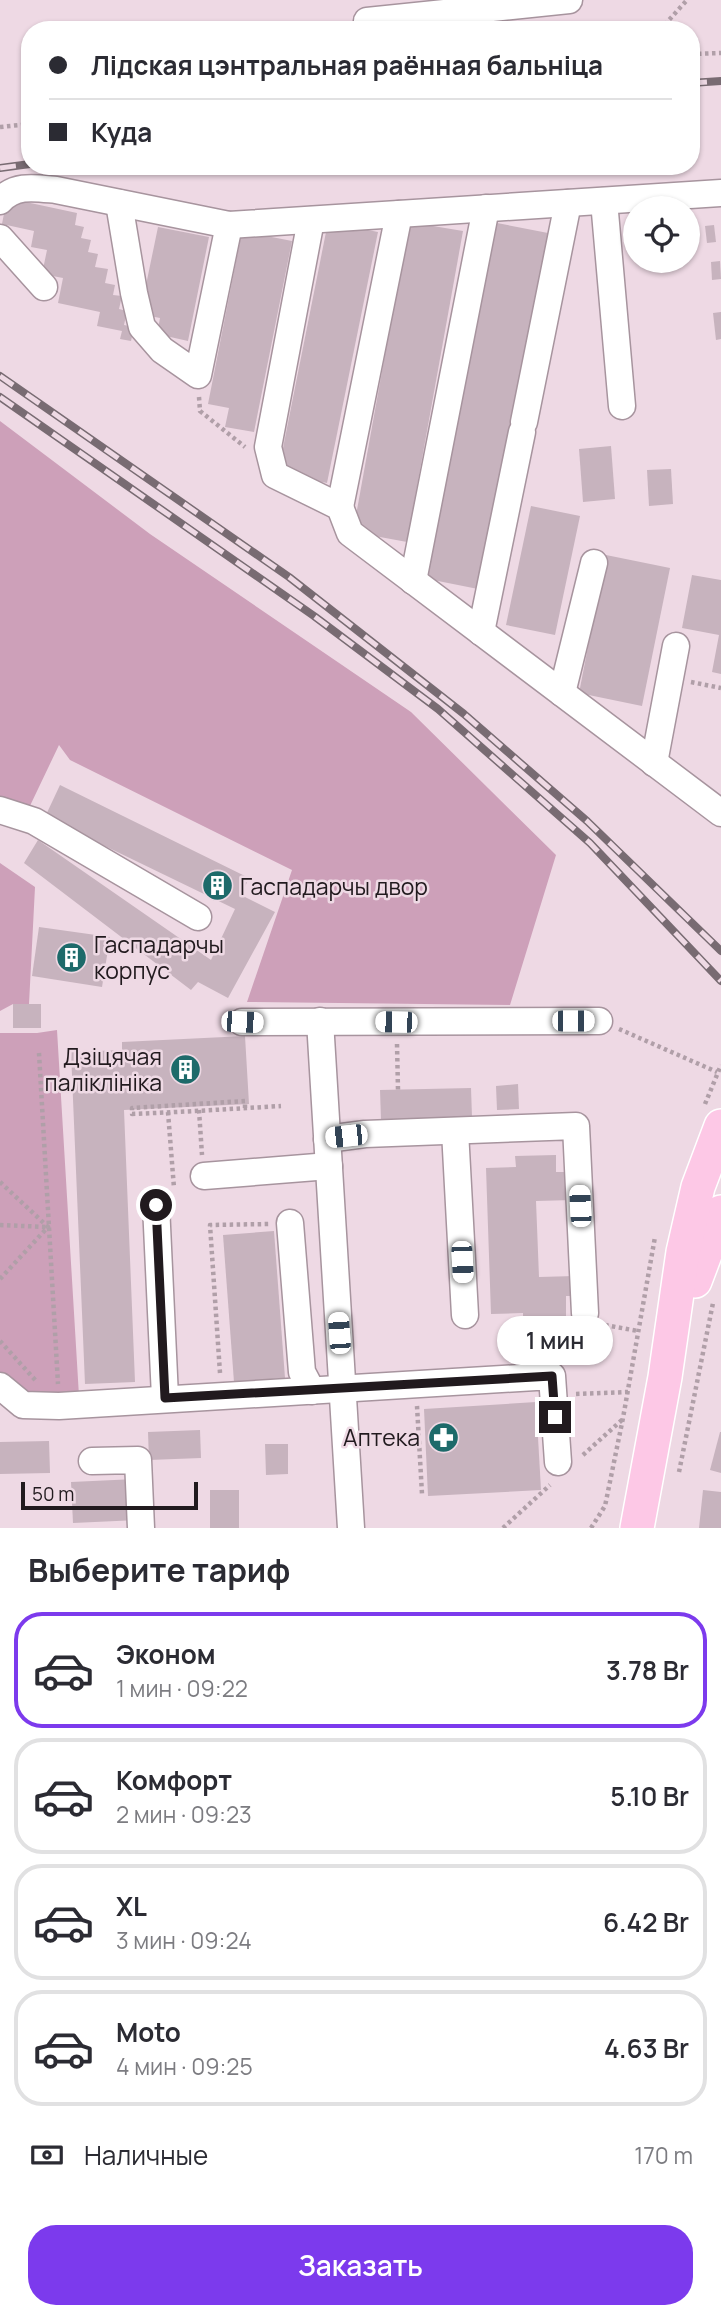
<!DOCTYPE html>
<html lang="ru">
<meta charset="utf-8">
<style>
:root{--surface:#fff;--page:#f7f7f7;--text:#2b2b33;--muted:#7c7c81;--line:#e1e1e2;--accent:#7c3aed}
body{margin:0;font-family:Manrope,sans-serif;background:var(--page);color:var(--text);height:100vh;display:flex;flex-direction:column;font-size:26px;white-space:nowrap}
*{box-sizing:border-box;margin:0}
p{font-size:23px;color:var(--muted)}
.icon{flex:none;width:38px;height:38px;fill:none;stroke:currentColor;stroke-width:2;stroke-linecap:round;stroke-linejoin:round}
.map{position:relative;height:1528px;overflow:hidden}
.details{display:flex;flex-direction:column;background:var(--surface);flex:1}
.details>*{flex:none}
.guide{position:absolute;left:21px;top:21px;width:679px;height:154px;border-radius:28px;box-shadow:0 2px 5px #0004;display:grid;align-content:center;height:154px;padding:0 28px;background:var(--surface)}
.fabs{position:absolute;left:623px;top:196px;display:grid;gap:14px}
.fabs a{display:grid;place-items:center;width:77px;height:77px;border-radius:50%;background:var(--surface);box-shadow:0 2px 5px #0004;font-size:35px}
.scale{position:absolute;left:21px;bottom:18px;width:177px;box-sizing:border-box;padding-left:7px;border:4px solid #211a1e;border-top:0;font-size:19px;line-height:24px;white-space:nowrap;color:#211a1e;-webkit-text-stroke:5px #eed9e4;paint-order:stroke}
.end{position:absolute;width:32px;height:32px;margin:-16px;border:9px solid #211a1e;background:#fff;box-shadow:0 0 0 4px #fff}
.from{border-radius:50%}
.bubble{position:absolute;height:49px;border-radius:24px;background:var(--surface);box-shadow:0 2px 5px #0004;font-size:23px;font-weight:600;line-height:49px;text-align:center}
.car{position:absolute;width:21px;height:42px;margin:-21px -10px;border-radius:9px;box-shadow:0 0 5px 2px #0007;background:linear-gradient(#fff 24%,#345 0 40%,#fff 0 76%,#345 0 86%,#fff 0)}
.guide b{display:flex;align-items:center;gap:24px;height:66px;font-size:26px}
.guide b+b{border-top:2px solid var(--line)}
.guide i{width:18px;height:18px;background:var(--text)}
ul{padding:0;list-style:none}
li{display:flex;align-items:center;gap:21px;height:116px;margin:0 14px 10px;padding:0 14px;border:4px solid var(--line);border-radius:28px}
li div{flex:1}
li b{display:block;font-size:26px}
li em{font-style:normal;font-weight:600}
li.selected{border-color:var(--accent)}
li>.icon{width:63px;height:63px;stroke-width:1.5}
h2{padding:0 28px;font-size:32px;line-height:84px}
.pay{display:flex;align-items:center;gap:18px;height:77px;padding:0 28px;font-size:26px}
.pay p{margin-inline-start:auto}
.button{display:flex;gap:14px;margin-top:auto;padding:14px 28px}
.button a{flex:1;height:80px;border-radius:28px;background:var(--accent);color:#fff;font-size:28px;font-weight:600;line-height:80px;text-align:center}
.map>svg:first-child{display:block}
</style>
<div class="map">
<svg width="721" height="1528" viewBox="0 0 721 1528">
<rect width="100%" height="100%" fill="#eed9e4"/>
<g fill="#cda0b9">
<path d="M0,421L150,534L411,712L556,855L510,1005L247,1002L292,870L70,760L59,745L28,810L0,801Z"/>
<path d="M0,863L35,887L29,1004H13L0,1011Z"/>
<path d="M57,1030L79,1396L24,1399L0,1374V1033H37Z"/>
</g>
<g fill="#c7b3be">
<path d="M7,198L77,213L75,225L84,227L81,238L91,240L88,252L98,254L95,267L108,269L105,283L115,285L113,295L122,296L119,309L127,311L124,325L134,327L131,341L120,339L122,331L97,326L100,312L58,303L63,278L42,274L47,250L31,247L34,231L2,224Z"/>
<path d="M328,222L378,232L327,483L278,473Z"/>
<path d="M409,222L463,231L407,542L353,532Z"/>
<path d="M492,222L548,233L478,589L423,578Z"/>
<path d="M714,225L716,242L707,243L705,226Z"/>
<path d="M158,227L209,237L188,341L157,334L160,318L140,314Z"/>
<path d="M242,231L292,241L254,432L225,427L229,408L208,404Z"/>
<path d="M720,261L721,279L712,280L711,262Z"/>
<path d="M721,312V339L716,340L713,313Z"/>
<path d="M611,446L615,499L583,502L579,449Z"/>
<path d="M671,469L673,504L649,506L647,470Z"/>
<path d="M531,506L580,516L555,635L506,625Z"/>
<path d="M606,555L670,568L642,706L579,693Z"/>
<path d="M692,575L721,580V674L712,672L719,635L682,628Z"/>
<path d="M60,785L249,878L241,895L275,912L228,998L198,982L191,990L24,863L38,840L211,960L235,909L45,817Z"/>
<path d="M39,927L110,937L102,987L32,976Z"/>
<rect x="13" y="1004" width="28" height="24"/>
<path d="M245,1036L249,1104L124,1110L135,1382L85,1384L71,1052L122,1050V1042Z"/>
<path d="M518,1084L519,1109L497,1110L496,1086Z"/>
<path d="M471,1088L472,1117L381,1120L380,1090Z"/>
<path d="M556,1155V1172H572L573,1200L536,1201L539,1277L575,1276L576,1296H566V1316L523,1317V1313L491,1314L486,1168L516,1167L515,1156Z"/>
<path d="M274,1231L285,1378L234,1382L223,1235Z"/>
<path d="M536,1402L541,1490L428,1496L424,1409Z"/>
<path d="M200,1430L201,1458L149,1460L148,1432Z"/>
<path d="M720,1432H721V1473L710,1470Z"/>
<path d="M49,1441L50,1473L0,1474V1442Z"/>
<path d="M265,1444H288V1474L266,1475Z"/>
<path d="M136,1479L138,1520L73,1523L71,1482Z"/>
<rect x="210" y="1490" width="29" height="38"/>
<path d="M703,1490L721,1492V1528H699Z"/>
</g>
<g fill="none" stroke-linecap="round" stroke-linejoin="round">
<defs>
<g id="minor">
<path d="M367,21L569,0"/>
<path d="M0,201C15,184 35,188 56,190L229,225L721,193"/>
<path d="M604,201L622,406"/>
<path d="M119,203L134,293L142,327L162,350L198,375L229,225"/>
<path d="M311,220L268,447L275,475L340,507L350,533L721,813"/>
<path d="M0,238L44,287"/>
<path d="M524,422L568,203"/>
<path d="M340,507L399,214"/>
<path d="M413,581L486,208"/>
<path d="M481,632L522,432"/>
<path d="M562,693L594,563"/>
<path d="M654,763L676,646"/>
<path d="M0,810L34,821L198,917"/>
<path d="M320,1021L351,1528"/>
<path d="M242,1022L599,1021"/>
<path d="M455,1131L465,1315"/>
<path d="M327,1139L365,1134L576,1126L585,1313"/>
<path d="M204,1176L329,1166"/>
<path d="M156,1205L165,1397"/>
<path d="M290,1223L302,1372L312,1391"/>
<path d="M0,1386L23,1405L59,1406L552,1376L558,1462"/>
<path d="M92,1461L138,1460L141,1528"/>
</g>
<g id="major">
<path d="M695,1281L721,1212"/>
<path d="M637,1528L665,1377L683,1252L698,1187L721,1126"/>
</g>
</defs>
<use href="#minor" stroke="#a7949e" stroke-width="29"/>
<use href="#major" stroke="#fff" stroke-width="36"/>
<g stroke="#b09fa8" stroke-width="4.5" stroke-dasharray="3.5 3.5" stroke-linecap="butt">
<path d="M660,30L687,0"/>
<path d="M691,54L721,53"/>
<path d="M0,127L30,124"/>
<path d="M199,397L200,411L245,447"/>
<path d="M691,682L721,688"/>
<path d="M619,1029L717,1072"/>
<path d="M397,1044L398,1090"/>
<path d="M39,1053L58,1384"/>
<path d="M705,1104L721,1065"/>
<path d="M245,1108V1101L132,1108V1114C182,1112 231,1109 281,1106"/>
<path d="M199,1110L202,1155"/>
<path d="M168,1112L174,1188"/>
<path d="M0,1182L48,1227L0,1279"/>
<path d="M0,1225L47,1227"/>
<path d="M605,1325L638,1331"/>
<path d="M0,1341L37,1382"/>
<path d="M220,1373L210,1225L269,1224"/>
<path d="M576,1394L628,1392"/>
<path d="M417,1406L422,1494"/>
<path d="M583,1455L623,1419"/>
<path d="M679,1472L713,1303"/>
<path d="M503,1528L550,1485"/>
<path d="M591,1528L605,1506L623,1418L655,1237"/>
</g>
<use href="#minor" stroke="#fff" stroke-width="26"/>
<use href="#major" stroke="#fdc8e6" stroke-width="33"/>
<defs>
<g id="rail">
<path d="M691,83L721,81"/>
<path d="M0,168L30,164"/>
<path d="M0,376L289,577L464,714L587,821L721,951"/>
<path d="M0,397L314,616L438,709L590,843L721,981"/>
</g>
</defs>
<use href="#rail" stroke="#786b72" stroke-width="8"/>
<use href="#rail" stroke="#eed9e4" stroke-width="5" stroke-dasharray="16" stroke-linecap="butt"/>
</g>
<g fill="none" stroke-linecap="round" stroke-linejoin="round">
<path stroke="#211a1e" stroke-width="9" d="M156,1205L165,1398L552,1376L555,1417"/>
</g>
<defs>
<symbol id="building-disc" viewBox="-11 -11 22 22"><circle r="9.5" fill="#1d6a6a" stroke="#eed9e4"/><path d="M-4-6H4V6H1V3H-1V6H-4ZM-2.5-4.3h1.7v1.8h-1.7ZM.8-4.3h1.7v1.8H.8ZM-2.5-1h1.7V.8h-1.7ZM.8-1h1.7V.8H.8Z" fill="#fff"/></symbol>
<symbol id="pharmacy-disc" viewBox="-11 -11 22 22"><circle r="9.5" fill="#1d6a6a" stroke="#eed9e4"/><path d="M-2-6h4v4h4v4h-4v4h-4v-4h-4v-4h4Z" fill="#fff"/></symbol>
</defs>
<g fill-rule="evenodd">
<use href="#building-disc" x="200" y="868" width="35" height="35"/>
<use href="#building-disc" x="54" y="940" width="35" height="35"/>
<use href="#building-disc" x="168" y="1052" width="35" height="35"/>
<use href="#pharmacy-disc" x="426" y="1420" width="35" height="35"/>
</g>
<g text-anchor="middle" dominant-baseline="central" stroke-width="5" stroke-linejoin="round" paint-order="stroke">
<g font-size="23" fill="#211a1e" stroke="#eed9e4" text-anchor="start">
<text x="240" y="886">Гаспадарчы двор</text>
<text x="94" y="944">Гаспадарчы<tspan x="94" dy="26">корпус</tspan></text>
<text x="162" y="1056" text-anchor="end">Дзіцячая<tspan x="162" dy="26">паліклініка</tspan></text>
<text x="420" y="1437" text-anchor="end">Аптека</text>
</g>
</g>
</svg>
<div class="fabs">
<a><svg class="icon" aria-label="locate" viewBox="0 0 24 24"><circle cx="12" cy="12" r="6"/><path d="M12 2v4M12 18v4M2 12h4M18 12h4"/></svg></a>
</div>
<div class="scale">50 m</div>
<i class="end from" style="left:156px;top:1205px"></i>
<i class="end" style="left:555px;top:1417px"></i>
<div class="bubble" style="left:497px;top:1316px;width:116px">1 мин</div>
<i class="car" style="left:573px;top:1021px;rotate:90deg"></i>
<i class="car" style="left:242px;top:1022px;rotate:92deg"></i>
<i class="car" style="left:396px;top:1022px;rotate:271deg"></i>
<i class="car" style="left:346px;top:1136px;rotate:264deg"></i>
<i class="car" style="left:580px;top:1206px;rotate:357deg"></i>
<i class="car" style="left:462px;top:1262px;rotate:177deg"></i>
<i class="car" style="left:339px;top:1333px;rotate:356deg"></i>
<div class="guide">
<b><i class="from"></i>Лідская цэнтральная раённая бальніца</b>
<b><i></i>Куда</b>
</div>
</div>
<section class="details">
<h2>Выберите тариф</h2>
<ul>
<li class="selected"><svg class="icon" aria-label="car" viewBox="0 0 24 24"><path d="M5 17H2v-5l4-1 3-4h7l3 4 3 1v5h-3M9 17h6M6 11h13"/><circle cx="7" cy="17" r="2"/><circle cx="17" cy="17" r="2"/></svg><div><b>Эконом</b><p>1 мин · 09:22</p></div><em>3.78 Br</em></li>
<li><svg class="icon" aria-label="car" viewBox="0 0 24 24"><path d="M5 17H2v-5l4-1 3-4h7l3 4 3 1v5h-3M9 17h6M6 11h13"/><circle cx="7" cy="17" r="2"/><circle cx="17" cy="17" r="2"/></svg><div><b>Комфорт</b><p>2 мин · 09:23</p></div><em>5.10 Br</em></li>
<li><svg class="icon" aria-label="car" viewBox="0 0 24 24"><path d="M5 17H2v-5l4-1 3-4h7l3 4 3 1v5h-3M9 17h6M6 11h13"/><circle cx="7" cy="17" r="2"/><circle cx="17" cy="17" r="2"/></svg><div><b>XL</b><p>3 мин · 09:24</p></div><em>6.42 Br</em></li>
<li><svg class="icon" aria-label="car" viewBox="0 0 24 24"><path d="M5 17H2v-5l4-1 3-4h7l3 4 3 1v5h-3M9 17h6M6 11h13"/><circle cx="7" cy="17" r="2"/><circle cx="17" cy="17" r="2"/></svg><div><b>Moto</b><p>4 мин · 09:25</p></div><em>4.63 Br</em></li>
</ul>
<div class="pay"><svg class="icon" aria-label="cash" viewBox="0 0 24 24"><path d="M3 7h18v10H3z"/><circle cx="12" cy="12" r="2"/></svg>Наличные<p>170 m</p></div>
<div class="button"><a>Заказать</a></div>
</section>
